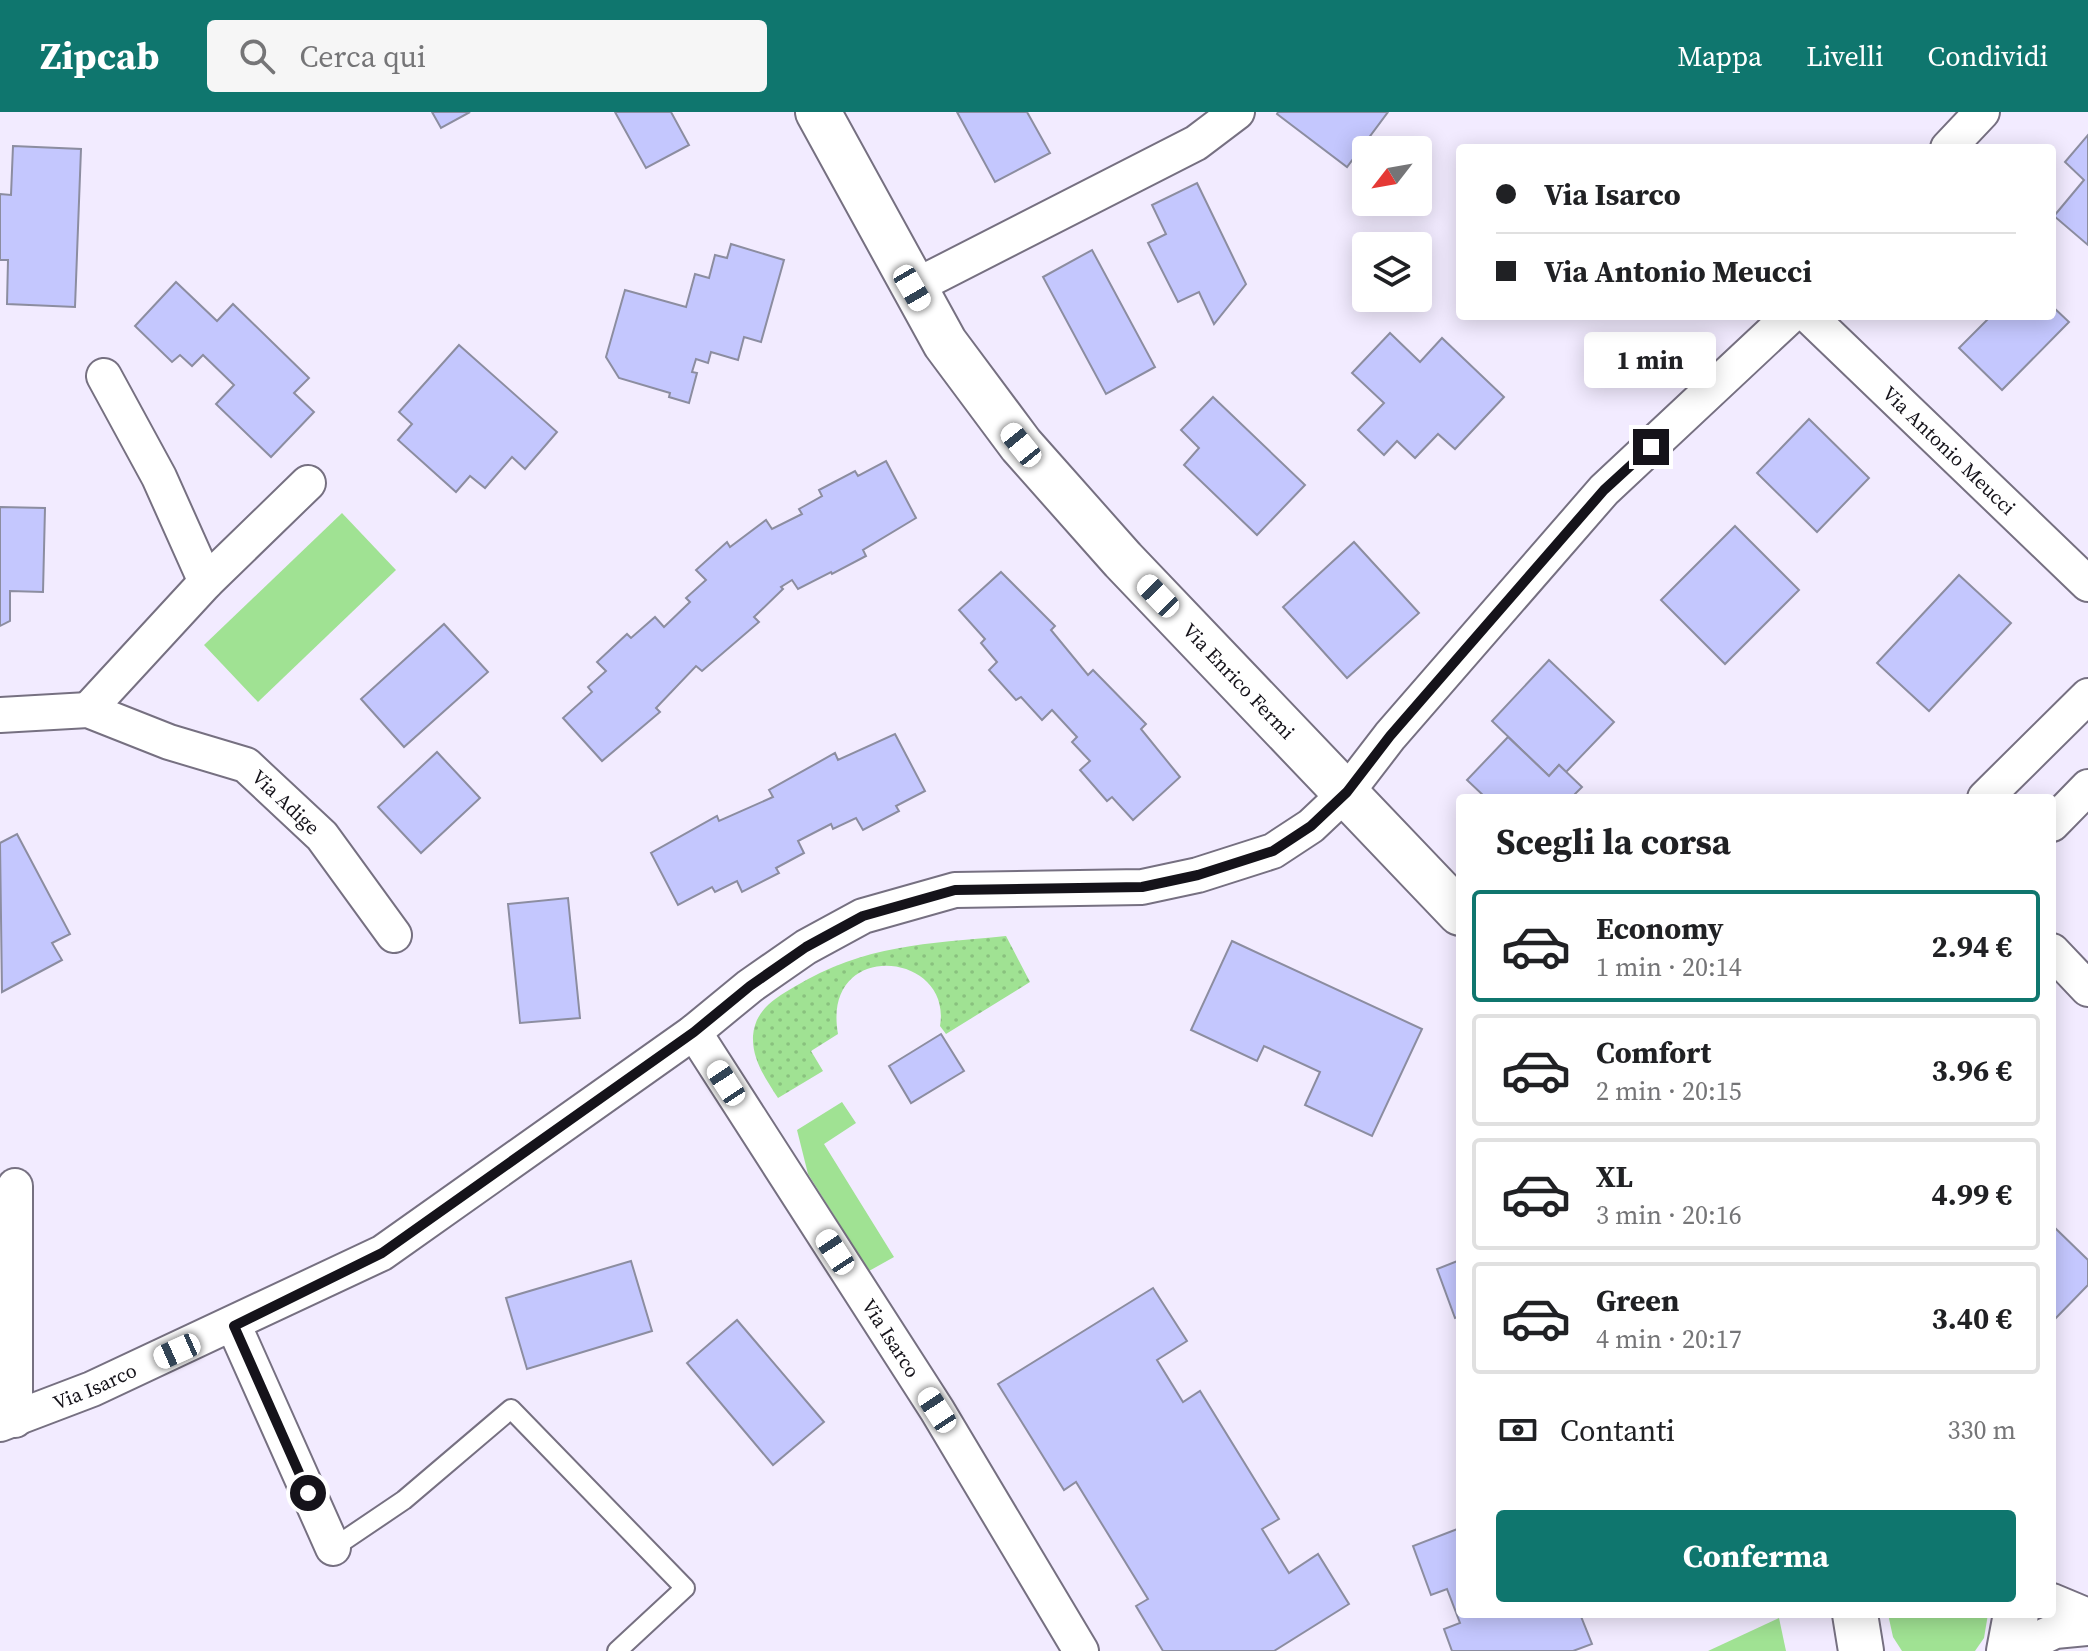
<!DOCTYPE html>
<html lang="it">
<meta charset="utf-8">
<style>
:root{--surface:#fff;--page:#f6f6f6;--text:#202124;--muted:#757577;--line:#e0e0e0;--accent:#0f766e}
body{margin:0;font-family:"Source Serif 4",serif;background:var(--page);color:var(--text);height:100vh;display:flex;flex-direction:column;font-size:30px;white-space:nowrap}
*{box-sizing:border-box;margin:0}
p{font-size:26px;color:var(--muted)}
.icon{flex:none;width:44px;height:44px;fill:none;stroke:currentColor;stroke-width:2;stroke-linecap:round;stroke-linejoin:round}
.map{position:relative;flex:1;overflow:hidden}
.drawer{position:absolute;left:1456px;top:682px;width:600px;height:824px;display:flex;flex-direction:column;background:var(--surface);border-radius:8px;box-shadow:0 4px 20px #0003}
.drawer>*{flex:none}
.guide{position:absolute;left:1456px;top:32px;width:600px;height:176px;border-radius:8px;box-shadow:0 4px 20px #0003;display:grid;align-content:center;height:176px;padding:0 40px;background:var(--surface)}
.needle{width:52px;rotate:239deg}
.tools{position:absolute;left:1352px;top:24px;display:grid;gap:16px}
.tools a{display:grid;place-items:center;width:80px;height:80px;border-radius:8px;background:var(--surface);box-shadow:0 4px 20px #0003;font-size:40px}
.end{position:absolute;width:36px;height:36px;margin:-18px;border:10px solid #15131a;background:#fff;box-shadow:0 0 0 4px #fff}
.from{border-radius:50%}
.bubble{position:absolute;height:56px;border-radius:8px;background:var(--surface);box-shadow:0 4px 20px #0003;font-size:26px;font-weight:700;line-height:56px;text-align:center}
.car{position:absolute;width:24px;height:48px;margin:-24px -12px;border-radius:10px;box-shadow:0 0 6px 2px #0007;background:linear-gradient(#fff 24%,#345 0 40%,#fff 0 76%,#345 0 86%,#fff 0)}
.guide b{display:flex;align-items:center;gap:28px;height:76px;font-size:30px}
.guide b+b{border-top:2px solid var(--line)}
.guide i{width:20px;height:20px;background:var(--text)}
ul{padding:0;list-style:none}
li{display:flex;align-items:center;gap:24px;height:112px;margin:0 16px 12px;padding:0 24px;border:4px solid var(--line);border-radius:8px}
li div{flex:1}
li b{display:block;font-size:30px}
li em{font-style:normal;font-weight:700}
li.on{border-color:var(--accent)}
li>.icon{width:72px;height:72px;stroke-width:1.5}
h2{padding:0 40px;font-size:36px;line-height:96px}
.pay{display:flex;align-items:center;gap:20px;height:88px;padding:0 40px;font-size:30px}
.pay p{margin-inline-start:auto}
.primary-button{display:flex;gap:16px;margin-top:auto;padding:16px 40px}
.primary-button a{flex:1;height:92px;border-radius:8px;background:var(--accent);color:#fff;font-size:32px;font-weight:700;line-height:92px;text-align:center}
header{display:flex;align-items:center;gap:48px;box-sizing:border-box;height:112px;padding:0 40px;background:var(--accent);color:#fff}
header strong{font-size:38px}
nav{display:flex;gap:44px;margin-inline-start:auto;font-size:28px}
.search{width:560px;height:72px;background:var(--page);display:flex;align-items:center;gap:20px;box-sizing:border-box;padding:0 28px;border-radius:8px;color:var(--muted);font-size:30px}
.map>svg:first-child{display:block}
</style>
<header>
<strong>Zipcab</strong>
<div class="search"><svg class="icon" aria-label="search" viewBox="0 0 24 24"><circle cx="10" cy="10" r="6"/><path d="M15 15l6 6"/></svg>Cerca qui</div>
<nav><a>Mappa</a><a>Livelli</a><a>Condividi</a></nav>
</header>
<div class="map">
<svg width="2088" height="1539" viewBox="0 0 2088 1539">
<defs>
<pattern id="garden-dots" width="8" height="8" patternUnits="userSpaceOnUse" patternTransform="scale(2)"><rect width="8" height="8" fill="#a0e293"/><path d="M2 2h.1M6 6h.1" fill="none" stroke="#89c17e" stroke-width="1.8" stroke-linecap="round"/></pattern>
</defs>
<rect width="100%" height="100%" fill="#f2ebff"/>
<g fill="#a0e293">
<path d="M342,401L396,458L258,590L204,533Z"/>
<path d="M842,990L856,1011L824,1032L894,1145L869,1159L808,1062L797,1018Z"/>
<path d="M1888,1502H1988L1984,1526L1975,1539H1902L1893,1525Z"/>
<path d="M1779,1506L1786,1539H1708Z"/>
</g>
<path fill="url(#garden-dots)" d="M1006,824L1030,870L946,922L940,914C953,839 821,826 838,922L811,939L823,959L778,986C766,967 752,948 753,924C755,898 774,887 794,875C866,832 926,832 1006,824Z"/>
<g fill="#c4c7fe" stroke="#8c8da0" stroke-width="2">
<path d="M432,0H470L441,16Z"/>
<path d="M615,0H671L689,33L646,56Z"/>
<path d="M957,0H1027L1050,41L995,70Z"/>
<path d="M1278,0H1388L1347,55L1277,2Z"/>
<path d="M2088,23V133L2054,104L2084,68L2065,50Z"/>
<path d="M13,34L81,37L75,195L7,192L8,148H0V82L11,83Z"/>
<path d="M1197,71L1246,172L1214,212L1199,180L1178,190L1148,131L1166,122L1152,93Z"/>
<path d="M731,132L784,148L761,230L744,225L738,248L711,240L708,251L696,247L692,260L697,261L689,291L669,285L670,281L619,266L606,245L625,178L686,195L695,162L709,166L715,143L727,146Z"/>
<path d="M1092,138L1155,255L1106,282L1043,165Z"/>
<path d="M176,170L217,209L233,192L309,266L294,281L314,300L271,345L216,292L234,273L203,243L192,254L180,243L172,250L135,214Z"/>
<path d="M2052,194L2069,210L2002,278L1959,236L1991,204H2052Z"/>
<path d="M1390,221L1420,250L1442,226L1504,285L1455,337L1438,322L1415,346L1397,329L1384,343L1358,318L1384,291L1352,261Z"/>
<path d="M459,233L557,320L525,357L512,345L485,376L470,364L456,380L398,328L412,312L399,300Z"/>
<path d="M1213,285L1305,373L1257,423L1184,353L1199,336L1181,318Z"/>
<path d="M1809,307L1869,366L1817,420L1757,361Z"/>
<path d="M886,349L916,406L863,438L866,444L832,462L831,460L798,477L792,468L781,475L783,477L754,505L759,510L702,559L696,554L656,596L660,600L602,649L563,606L592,580L588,575L606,559L597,550L627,522L631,526L655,505L664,515L690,490L686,486L706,468L696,458L727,430L730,435L766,408L772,417L802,402L799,397L822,384L819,378L855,359L858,364Z"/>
<path d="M0,395L45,396L43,480L10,479V509L0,514Z"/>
<path d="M1735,414L1799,478L1725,552L1661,488Z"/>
<path d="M1354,430L1419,501L1347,566L1283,495Z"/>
<path d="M1001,460L1055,514L1051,518L1088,563L1093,558L1146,612L1141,617L1180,665L1133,708L1112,685L1107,689L1080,658L1090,649L1072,630L1077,625L1052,598L1042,608L1021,585L1016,588L989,558L997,550L981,531L985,527L959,498Z"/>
<path d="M1959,463L2011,511L1929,599L1877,551Z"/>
<path d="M444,512L488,560L404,635L361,587Z"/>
<path d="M1549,548L1614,610L1566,660L1559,653L1549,664L1492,609Z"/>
<path d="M895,622L925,679L896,694L899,699L863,718L856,706L833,717L831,712L798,729L804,741L776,756L779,761L742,780L737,769L715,780L712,775L678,793L651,741L717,704L719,709L773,685L769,678L835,641L838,648Z"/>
<path d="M1508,625L1549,664L1559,653L1582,675L1571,686H1486L1467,668Z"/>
<path d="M437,640L480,686L421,741L378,695Z"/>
<path d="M17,722L70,822L52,831L62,848L2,880L0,731Z"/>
<path d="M568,786L580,906L520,911L508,792Z"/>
<path d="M1232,829L1422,917L1372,1024L1305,993L1320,960L1264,934L1257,949L1191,918Z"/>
<path d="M941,922L964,959L911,991L889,954Z"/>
<path d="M2052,1113L2088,1148V1173L2052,1210Z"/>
<path d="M1460,1148V1204L1455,1206L1437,1157Z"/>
<path d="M631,1149L652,1219L527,1257L506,1186Z"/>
<path d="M1153,1176L1187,1229L1157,1248L1183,1290L1200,1279L1279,1407L1262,1417L1289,1461L1318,1442L1349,1492L1274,1539H1163L1136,1494L1148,1487L1076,1370L1064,1378L998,1272Z"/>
<path d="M737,1208L824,1310L773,1353L687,1251Z"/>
<path d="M1460,1416V1502H1580L1592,1532L1573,1539H1452L1444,1517L1460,1511L1447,1477L1431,1483L1413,1434Z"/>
</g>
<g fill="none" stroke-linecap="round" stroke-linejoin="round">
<defs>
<path id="service" d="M333,1436L404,1388L511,1297L685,1476L617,1539"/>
<g id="minor">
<path d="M1948,36L1982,0"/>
<path d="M912,176L1196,31L1237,0"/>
<path id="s1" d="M1809,204L2088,472"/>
<path d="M104,264L159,365L206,470"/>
<path d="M88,598L206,470L308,371"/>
<path id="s2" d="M0,603L88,598L169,630L246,653L322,724L394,823"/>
<path d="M1985,686L2088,584"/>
<path d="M2052,712L2088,675"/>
<path d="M2052,839L2088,877"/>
<path id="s3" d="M694,920L937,1298L1081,1539"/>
<path d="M234,1214L333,1436"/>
<path d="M15,1308V1074"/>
<path id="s4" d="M0,1312L92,1277L382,1141L694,920L750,874L806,835L863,804L955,778L1142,775L1198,763L1273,739L1311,714L1347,680L1390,624L1604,378L1790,204"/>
<path d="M2052,1489L2088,1504"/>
<path d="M2013,1539L2055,1519L2088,1516"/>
</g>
<g id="tertiary">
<path id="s5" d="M818,0L945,231L1021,333L1123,448L1460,801"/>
<path d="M1855,1502L1861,1539"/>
<path d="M2009,1539L2016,1502"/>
</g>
</defs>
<use href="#service" stroke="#767081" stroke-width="22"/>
<use href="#minor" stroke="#767081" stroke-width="38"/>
<use href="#tertiary" stroke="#767081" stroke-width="48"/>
<use href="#service" stroke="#fff" stroke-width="18"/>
<use href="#minor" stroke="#fff" stroke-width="34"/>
<use href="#tertiary" stroke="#fff" stroke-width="44"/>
</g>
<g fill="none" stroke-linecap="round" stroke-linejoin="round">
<path stroke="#15131a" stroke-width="10" d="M308,1381L234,1214L382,1141L694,920L750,874L806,835L863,804L955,778L1142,775L1198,763L1273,739L1311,714L1347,680L1390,624L1604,378L1651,335"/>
</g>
<g text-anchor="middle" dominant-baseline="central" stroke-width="7" stroke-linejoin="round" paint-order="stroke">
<g font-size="20" fill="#15131a" stroke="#f2ebff">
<text stroke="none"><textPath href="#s1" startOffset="194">Via Antonio Meucci</textPath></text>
<text stroke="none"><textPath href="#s5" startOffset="712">Via Enrico Fermi</textPath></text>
<text stroke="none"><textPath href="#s2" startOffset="310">Via Adige</textPath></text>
<text stroke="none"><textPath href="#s3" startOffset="364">Via Isarco</textPath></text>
<text stroke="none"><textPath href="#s4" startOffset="102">Via Isarco</textPath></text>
</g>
</g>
</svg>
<div class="tools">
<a><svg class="needle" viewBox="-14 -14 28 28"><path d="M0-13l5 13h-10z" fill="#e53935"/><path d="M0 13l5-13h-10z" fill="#757577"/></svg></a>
<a><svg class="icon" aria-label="layers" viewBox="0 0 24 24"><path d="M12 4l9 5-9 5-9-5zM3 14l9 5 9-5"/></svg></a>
</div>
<i class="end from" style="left:308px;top:1381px"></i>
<i class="end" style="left:1651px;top:335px"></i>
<div class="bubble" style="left:1584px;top:220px;width:132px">1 min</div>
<i class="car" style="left:912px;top:176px;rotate:150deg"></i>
<i class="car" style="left:1021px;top:333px;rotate:321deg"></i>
<i class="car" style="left:1158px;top:484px;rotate:316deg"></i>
<i class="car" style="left:726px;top:971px;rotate:327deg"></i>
<i class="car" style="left:835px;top:1140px;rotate:327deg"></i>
<i class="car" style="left:177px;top:1239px;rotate:246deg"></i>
<i class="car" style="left:937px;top:1298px;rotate:327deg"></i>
<div class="guide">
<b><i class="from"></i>Via Isarco</b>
<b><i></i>Via Antonio Meucci</b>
</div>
<section class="drawer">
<h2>Scegli la corsa</h2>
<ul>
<li class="on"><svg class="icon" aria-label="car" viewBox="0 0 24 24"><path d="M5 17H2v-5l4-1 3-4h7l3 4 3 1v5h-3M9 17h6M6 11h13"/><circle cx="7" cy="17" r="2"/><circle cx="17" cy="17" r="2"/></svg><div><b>Economy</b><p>1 min · 20:14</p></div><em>2.94 €</em></li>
<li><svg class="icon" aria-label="car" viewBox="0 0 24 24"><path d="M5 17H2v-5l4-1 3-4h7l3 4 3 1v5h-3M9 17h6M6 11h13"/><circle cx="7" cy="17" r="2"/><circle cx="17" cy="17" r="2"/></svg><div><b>Comfort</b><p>2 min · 20:15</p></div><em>3.96 €</em></li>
<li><svg class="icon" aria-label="car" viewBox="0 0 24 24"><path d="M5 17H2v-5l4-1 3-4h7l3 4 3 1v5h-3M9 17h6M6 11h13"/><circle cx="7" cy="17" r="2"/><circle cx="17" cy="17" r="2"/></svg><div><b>XL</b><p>3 min · 20:16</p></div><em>4.99 €</em></li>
<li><svg class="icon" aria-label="car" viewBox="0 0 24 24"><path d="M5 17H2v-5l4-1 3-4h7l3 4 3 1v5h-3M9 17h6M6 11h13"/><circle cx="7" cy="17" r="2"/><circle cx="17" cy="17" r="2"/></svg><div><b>Green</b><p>4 min · 20:17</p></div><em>3.40 €</em></li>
</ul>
<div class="pay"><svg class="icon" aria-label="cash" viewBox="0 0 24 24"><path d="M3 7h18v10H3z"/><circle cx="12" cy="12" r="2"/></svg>Contanti<p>330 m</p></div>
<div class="primary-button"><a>Conferma</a></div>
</section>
</div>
